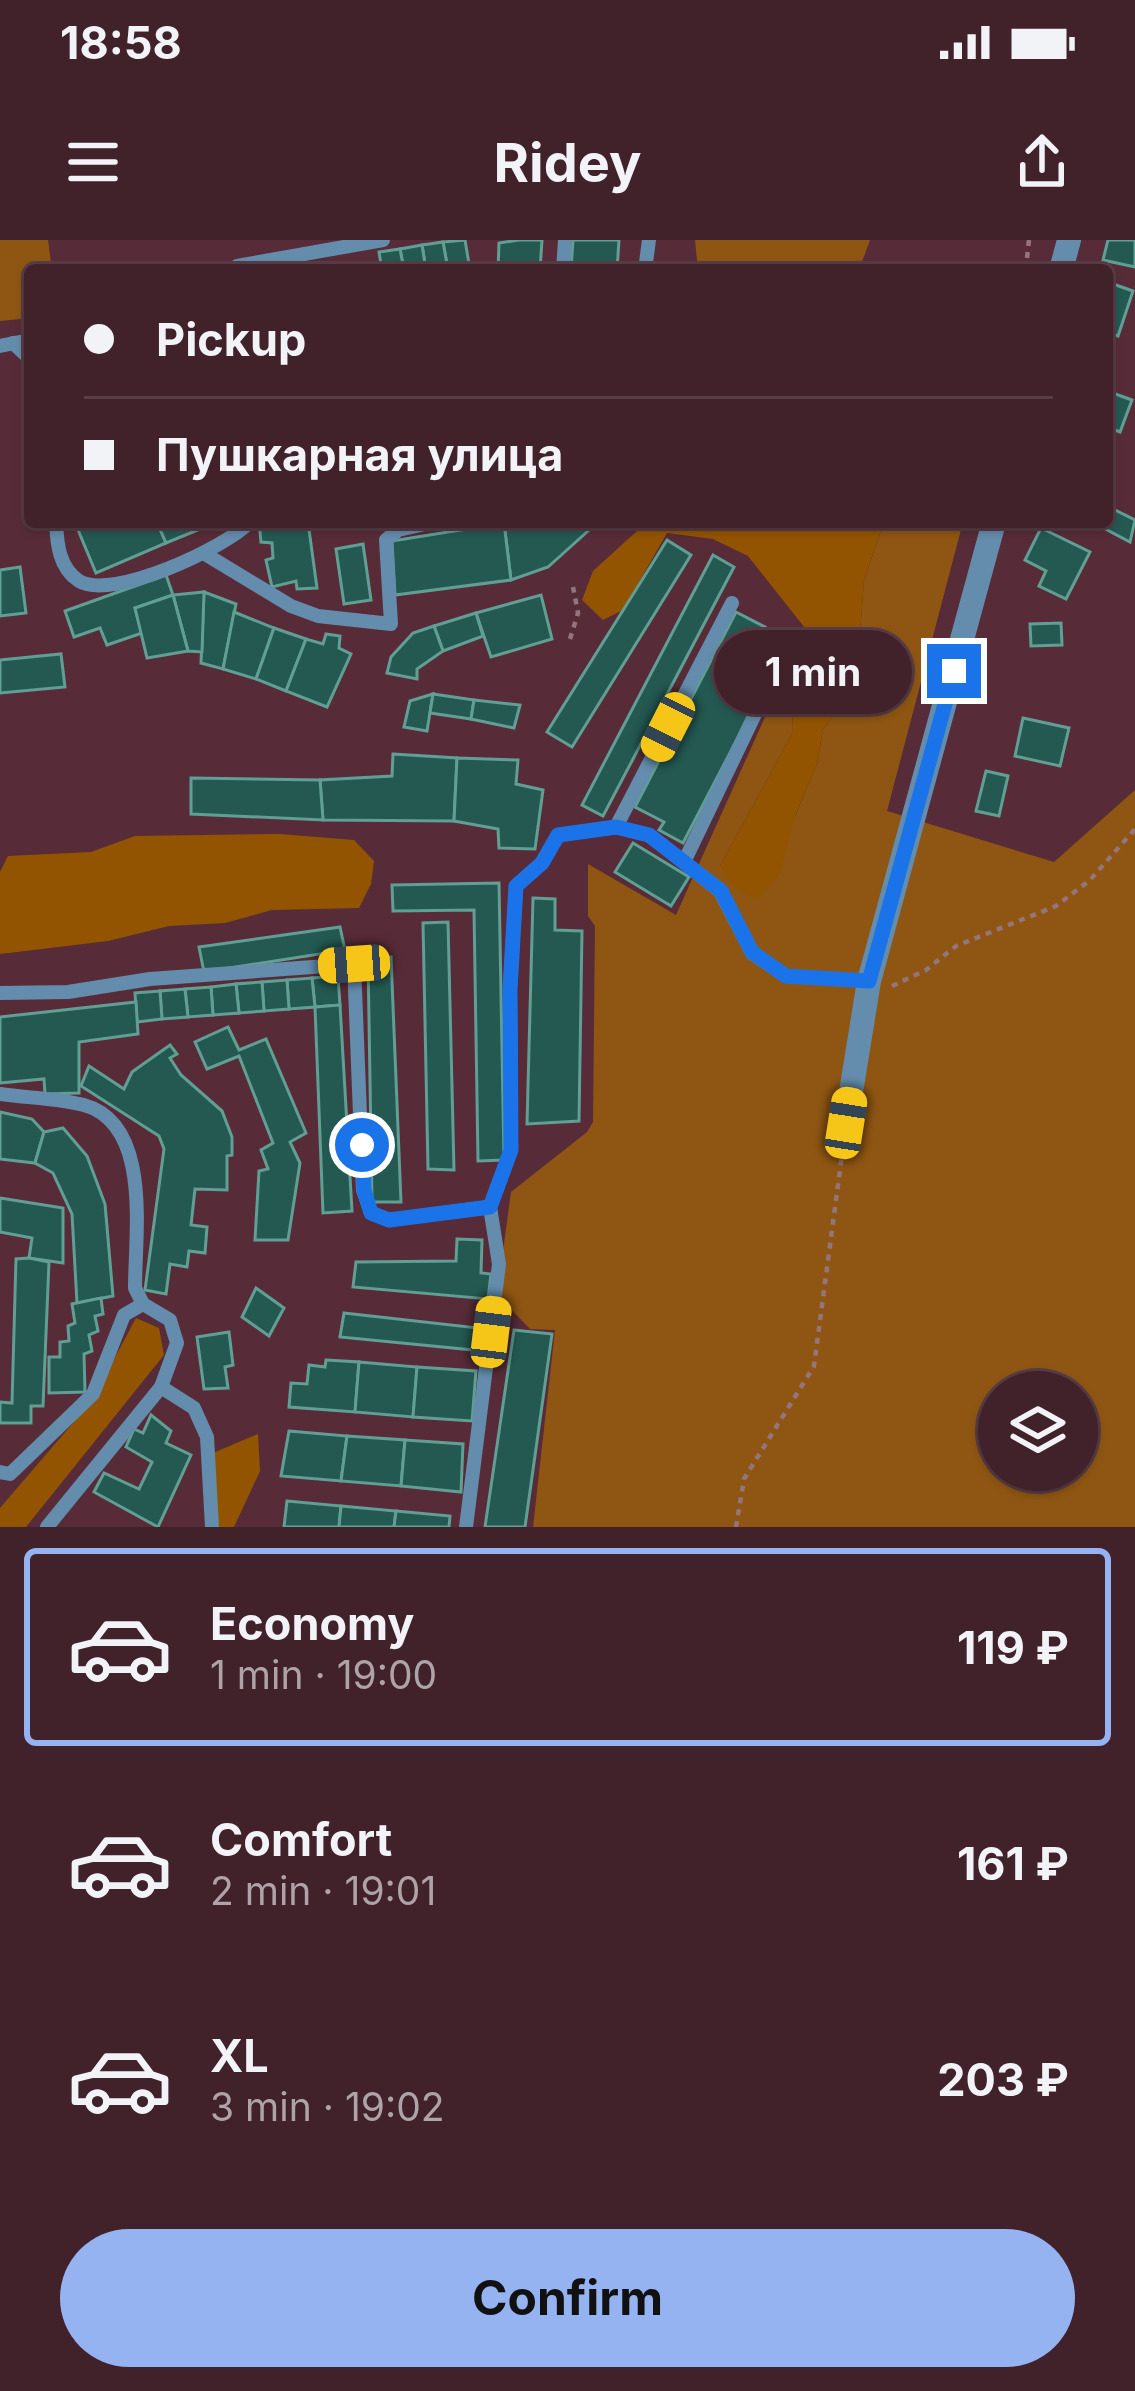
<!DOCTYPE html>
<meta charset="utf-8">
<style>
:root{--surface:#41212a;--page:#482932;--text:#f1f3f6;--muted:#aea3a8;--line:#5a3e47;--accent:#95b2f1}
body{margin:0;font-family:Inter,sans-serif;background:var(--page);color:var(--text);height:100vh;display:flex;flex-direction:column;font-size:45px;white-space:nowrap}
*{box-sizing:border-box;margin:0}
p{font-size:39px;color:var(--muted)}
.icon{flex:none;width:66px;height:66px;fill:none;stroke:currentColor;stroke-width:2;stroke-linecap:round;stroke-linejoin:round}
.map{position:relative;height:1287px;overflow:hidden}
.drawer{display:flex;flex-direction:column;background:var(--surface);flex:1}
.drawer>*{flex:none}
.hud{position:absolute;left:24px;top:24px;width:1089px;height:264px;border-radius:12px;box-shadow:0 3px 9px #0004,0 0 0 3px var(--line);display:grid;align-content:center;height:264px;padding:0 60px;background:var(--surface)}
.tools{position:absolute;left:978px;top:1131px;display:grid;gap:24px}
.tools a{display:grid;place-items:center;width:120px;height:120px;border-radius:50%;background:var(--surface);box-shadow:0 3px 9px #0004,0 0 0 3px var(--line);font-size:60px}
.end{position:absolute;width:54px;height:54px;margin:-27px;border:15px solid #1a73e8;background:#fff;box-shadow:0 0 0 6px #fff}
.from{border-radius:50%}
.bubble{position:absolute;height:84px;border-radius:42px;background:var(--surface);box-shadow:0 3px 9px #0004,0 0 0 3px var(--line);font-size:39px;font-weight:700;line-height:84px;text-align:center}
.car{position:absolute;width:36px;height:72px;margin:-36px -18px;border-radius:15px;box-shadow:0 0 9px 3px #0007;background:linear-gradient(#f5c518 24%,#345 0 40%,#f5c518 0 76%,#345 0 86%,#f5c518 0)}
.hud b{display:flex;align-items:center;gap:42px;height:114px;font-size:45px}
.hud b+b{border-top:3px solid var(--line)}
.hud i{width:30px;height:30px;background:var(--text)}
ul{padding:21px 0 0;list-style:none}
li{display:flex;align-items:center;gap:36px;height:198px;margin:0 24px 18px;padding:0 36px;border:6px solid transparent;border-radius:12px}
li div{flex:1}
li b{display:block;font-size:45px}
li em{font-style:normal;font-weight:700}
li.on{border-color:var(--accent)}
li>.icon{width:108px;height:108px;stroke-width:1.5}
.cta{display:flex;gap:24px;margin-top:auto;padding:24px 60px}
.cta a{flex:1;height:138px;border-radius:72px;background:var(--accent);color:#111;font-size:48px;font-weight:700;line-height:138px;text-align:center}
.status{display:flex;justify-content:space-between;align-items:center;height:84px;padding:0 60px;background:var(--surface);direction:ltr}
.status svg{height:33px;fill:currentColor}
header{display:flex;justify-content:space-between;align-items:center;height:156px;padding:0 60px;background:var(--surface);font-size:54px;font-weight:700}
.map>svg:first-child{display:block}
</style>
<div class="status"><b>18:58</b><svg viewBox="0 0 49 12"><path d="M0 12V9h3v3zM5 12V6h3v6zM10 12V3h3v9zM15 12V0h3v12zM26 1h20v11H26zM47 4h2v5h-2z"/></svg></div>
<header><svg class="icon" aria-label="menu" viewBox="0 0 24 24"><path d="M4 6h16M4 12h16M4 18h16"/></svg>Ridey<svg class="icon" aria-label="share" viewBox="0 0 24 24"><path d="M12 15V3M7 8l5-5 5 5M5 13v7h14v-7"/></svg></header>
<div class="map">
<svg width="1135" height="1287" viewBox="0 0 1135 1287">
<rect width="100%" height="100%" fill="#572c38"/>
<g fill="#8f5613" fill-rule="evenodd">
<path d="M0,0H48L52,30H30V78L0,81Z"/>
<path d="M695,0H870L859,30H698Z"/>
<path d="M879,282H963L887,571L1054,622L1135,550V1287H533L555,1090L530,1089L497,1055L511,952L587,892L593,882L595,686L588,676V624L676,675L805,388L811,419L793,460L792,494L720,626L795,576L817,524L823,489L856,447L864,340L882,288ZM999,1152H1077V1230H999Z"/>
</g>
<g fill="#935400">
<path d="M647,282H879L882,288L864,340L856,447L823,489L817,524L795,576L780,633L759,659L736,650L720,626L792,494L793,460L811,419L805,388L748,316L713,299L667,293L623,370L603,380L582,360L593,331Z"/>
<path d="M280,594L354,600L374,621L371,644L359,668L272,670L225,683L169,686L108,701L0,714V632L8,616L91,612L135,596Z"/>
<path d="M136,1078L159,1088L164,1115L26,1287H0V1268L91,1162Z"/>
<path d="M258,1194L260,1231L234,1287H217L213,1213Z"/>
</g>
<g fill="#235951" stroke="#619e94" stroke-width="3">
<path d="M465,0L470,30H448L443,2Z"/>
<path d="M519,0H542L540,30H498L499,3Z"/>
<path d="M573,0H619L617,30H571Z"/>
<path d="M1135,0V27L1103,20L1108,0Z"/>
<path d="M443,2L448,30H426L422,5Z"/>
<path d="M422,5L426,30H404L400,9Z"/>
<path d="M400,9L404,30H382L379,12Z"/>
<path d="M1113,44L1133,51L1118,96L1107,92V61Z"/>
<path d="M1107,151L1132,160L1120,192L1107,187Z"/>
<path d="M1107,266L1135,280L1130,302L1092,282H1107Z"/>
<path d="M82,282H157L166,303L96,333L76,285Z"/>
<path d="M157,282H217L166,303Z"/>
<path d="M259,282H308L317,348L297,349L296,341L272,347L266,320L273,318L272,303L261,302Z"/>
<path d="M598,282L548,327L511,340L504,283Z"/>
<path d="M504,283L511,340L395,355L392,301Z"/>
<path d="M1041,288L1090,312L1066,359L1039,346L1046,331L1025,320Z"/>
<path d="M667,300L691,315L572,507L547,492Z"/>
<path d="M363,304L371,360L344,364L336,309Z"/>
<path d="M713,315L734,327L603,576L582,565Z"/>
<path d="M20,327L26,373L0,376V330Z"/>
<path d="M166,335L173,355L135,368L142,393L107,405L100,388L74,397L65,371Z"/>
<path d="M204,352L236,364L223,429L201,423Z"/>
<path d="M204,352L202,412L188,411L173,355Z"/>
<path d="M173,355L188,411L147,418L135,368Z"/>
<path d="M541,355L552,399L491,417L476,373Z"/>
<path d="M234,372L274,388L256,439L223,429Z"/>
<path d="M736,372L765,387L757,402L781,415L683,603L659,590L664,582L635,567Z"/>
<path d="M476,373L483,396L443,411L434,386Z"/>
<path d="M1061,383L1062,405L1031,406L1030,384Z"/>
<path d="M434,386L443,411L417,429V439L387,433L391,417L413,393Z"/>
<path d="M274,388L306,399L286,451L256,439Z"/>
<path d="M326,394L340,396L339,408L351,414L327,467L286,451L306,399L323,404Z"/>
<path d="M61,414L65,447L0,453V420Z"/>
<path d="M433,454L427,491L404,487L410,461Z"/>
<path d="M433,454L474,460L471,479L430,473Z"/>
<path d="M474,460L520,465L514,488L471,479Z"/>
<path d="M1023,478L1069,488L1060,526L1015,516Z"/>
<path d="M393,514L457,518L454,581L323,580L320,540L392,536Z"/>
<path d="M457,518L518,520L516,544L543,550L535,609L499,608L498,589L454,581Z"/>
<path d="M986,531L1008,536L999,576L976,571Z"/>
<path d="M191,538L320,540L323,580L191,574Z"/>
<path d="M633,603L689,637L671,666L615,632Z"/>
<path d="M499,643L504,920L478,921L474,670L393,671L392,645Z"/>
<path d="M533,658L555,659V690L582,691L579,881L527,884Z"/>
<path d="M448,682L454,930L428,929L423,683Z"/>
<path d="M340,687L345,710L204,732L199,707Z"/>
<path d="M391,717L401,962H372L368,718Z"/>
<path d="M338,736L340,765L315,767L312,738Z"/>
<path d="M312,738L315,767L289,769L287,740Z"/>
<path d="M287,740L289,769L264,771L262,742Z"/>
<path d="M262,742L264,771L239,773L236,744Z"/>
<path d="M236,744L239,773L213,775L211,747Z"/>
<path d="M211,747L213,775L188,777L185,749Z"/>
<path d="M185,749L188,777L162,779L160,751Z"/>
<path d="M160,751L162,779L137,782L135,753Z"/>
<path d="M136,762L138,794L79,802V853L45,854L44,839L0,843V777Z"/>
<path d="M340,765L352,971L323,973L315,767Z"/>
<path d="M228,787L239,810L266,799L306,893L290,902L300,923L288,1000H255L259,931L268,929L261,910L273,903L239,816L207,829L195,802Z"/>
<path d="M170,805L177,814L170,818L181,835L222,871L232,897V915L227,916V950L195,949L191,985L207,987L205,1013L189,1011L187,1027L170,1024L166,1054L145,1050L164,909L159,896L81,846L89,826L124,849L132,832Z"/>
<path d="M0,872L32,879L44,892L35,923L0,919Z"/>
<path d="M63,888L87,916L105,964L113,1056L77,1063L72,974L53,933L35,923L44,892Z"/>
<path d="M0,958L63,968V1023L29,1018L32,998L0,992Z"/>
<path d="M457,999L482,1000L481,1033L491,1034L488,1059L353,1047L356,1022L456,1021Z"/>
<path d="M29,1018L49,1022L43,1166H31V1183H0V1162L12,1163L16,1019Z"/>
<path d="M256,1048L284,1068L269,1096L242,1077Z"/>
<path d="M101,1058L103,1074L95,1076L98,1091L89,1095L92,1111L84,1114L85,1152L49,1153V1117H60V1102L69,1101L68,1086L75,1083L72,1064Z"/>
<path d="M344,1073L487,1089L484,1111L340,1097Z"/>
<path d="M514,1090L552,1094L525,1287H485Z"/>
<path d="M229,1092L233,1125L225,1127L228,1148L204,1149L197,1097Z"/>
<path d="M326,1120L359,1122L355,1172L289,1167L291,1143L307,1144L309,1125L325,1127Z"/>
<path d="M359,1122L417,1127L413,1177L355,1172Z"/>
<path d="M417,1127L476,1131L472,1181L413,1177Z"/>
<path d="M151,1175L171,1191L166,1203L191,1215L158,1287L94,1252L104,1233L139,1249L152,1222L126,1207L134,1189L143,1193Z"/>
<path d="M289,1191L347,1196L341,1241L281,1236Z"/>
<path d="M347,1196L405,1200L401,1246L341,1241Z"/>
<path d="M405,1200L463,1204L461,1252L401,1246Z"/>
<path d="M287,1261L341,1266L339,1287H284Z"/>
<path d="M341,1266L396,1271L394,1287H339Z"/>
<path d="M396,1271L450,1276L449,1287H394Z"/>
</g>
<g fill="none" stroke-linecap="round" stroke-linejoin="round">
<g stroke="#94757e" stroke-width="4.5" stroke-dasharray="6 6" stroke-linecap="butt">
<path d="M1029,0L1027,18L1032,30"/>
<path d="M570,399L578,373L573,347"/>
<path d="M892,746L926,730L956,706L1056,666L1090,640L1135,589"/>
<path d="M736,1287L744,1239L814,1126L843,907"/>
</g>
<g stroke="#648cac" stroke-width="14">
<path d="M234,30L237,26L383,0"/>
<path d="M563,30L565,0"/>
<path d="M645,30L649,0"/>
<path d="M13,103L30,119"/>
<path d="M0,106L30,100"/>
<path d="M56,282C57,304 59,328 79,341C112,361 225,308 250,282"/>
<path d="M205,314L291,366L318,376L391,384L386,300L398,290L434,282"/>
<path d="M616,587L732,363"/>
<path d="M684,622L781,420"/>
<path d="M0,753L68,752L150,739L354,724L363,950L371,973L389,980L490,967"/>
<path d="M0,854C27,858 57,858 84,865C152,884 135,993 135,1048L143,1064L170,1080L177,1103L161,1147"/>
<path d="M0,1232L10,1234L93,1154L124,1075L143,1064"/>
<path d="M47,1287L161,1147L194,1168L207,1197L212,1287"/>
<path d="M466,1287L499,1024L490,967L511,910L510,749L516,646L542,623L558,595L616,587L649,595L720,651L752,713L786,736L869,741"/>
</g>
<g stroke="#648cac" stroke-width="24">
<path d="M1061,30L1069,0"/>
<path d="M846,883L869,741L994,282"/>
</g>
</g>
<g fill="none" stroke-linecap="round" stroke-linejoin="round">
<path stroke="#1a73e8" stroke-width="15" d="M362,905L364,950L371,973L389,980L490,967L511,910L510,749L516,646L542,623L558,595L616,587L649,595L721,651L752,712L786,736L869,741L954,431"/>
</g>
</svg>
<div class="tools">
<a><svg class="icon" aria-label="layers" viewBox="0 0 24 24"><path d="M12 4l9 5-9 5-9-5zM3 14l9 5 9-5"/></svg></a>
</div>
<i class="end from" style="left:362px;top:905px"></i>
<i class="end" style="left:954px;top:431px"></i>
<div class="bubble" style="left:714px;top:390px;width:198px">1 min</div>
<i class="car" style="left:668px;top:487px;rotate:207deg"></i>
<i class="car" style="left:354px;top:724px;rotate:266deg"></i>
<i class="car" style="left:846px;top:883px;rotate:9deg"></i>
<i class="car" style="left:491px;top:1092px;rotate:7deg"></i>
<div class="hud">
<b><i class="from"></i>Pickup</b>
<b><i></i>Пушкарная улица</b>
</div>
</div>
<section class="drawer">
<ul>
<li class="on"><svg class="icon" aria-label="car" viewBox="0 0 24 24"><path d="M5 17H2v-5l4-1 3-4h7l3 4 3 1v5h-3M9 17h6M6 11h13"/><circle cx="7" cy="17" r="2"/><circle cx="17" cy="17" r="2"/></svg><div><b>Economy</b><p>1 min · 19:00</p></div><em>119 ₽</em></li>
<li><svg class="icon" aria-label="car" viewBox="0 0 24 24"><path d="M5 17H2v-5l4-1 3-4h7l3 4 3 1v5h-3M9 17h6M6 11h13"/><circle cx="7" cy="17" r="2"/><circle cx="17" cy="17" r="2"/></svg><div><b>Comfort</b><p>2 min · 19:01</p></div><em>161 ₽</em></li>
<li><svg class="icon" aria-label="car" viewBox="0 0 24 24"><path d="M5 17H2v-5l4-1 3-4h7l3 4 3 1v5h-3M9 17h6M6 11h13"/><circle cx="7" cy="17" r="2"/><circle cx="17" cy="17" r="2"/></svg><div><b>XL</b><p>3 min · 19:02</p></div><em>203 ₽</em></li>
</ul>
<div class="cta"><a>Confirm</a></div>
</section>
